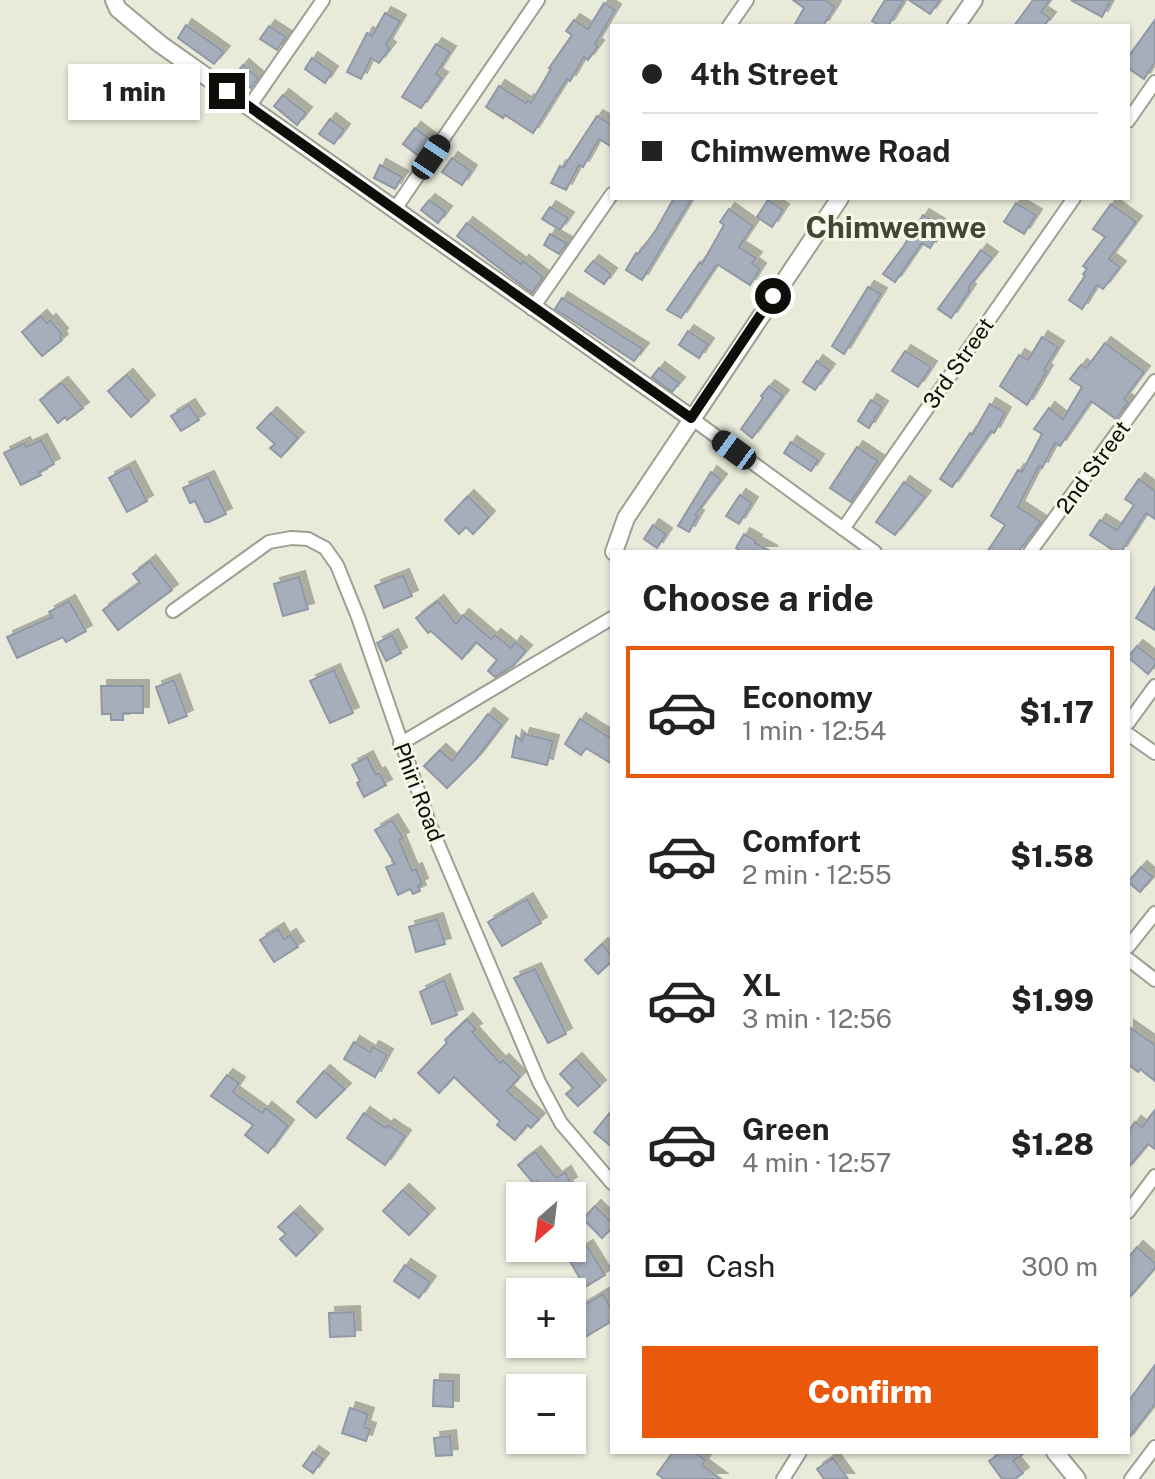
<!DOCTYPE html>
<meta charset="utf-8">
<style>
:root{--surface:#fff;--page:#f2f2f2;--text:#222;--muted:#767676;--line:#e0e0e0;--accent:#ea580c}
body{margin:0;font-family:"Public Sans",sans-serif;background:var(--page);color:var(--text);height:100vh;display:flex;flex-direction:column;font-size:30px;white-space:nowrap}
*{box-sizing:border-box;margin:0}
p{font-size:26px;color:var(--muted)}
.icon{flex:none;width:44px;height:44px;fill:none;stroke:currentColor;stroke-width:2;stroke-linecap:round;stroke-linejoin:round}
.map{position:relative;flex:1;overflow:hidden}
.side{position:absolute;left:610px;top:550px;width:520px;height:904px;display:flex;flex-direction:column;background:var(--surface);border-radius:0px;box-shadow:0 2px 6px #0004}
.side>*{flex:none}
.guide{position:absolute;left:610px;top:24px;width:520px;height:176px;border-radius:0px;box-shadow:0 2px 6px #0004;display:grid;align-content:center;height:176px;padding:0 32px;background:var(--surface)}
.needle{width:52px;rotate:208deg}
.controls{position:absolute;left:506px;top:1182px;display:grid;gap:16px}
.controls a{display:grid;place-items:center;width:80px;height:80px;border-radius:0px;background:var(--surface);box-shadow:0 2px 6px #0004;font-size:40px}
.end{position:absolute;width:36px;height:36px;margin:-18px;border:10px solid #0d0e09;background:#fff;box-shadow:0 0 0 4px #fff}
.from{border-radius:50%}
.bubble{position:absolute;height:56px;border-radius:0px;background:var(--surface);box-shadow:0 2px 6px #0004;font-size:26px;font-weight:800;line-height:56px;text-align:center}
.car{position:absolute;width:24px;height:48px;margin:-24px -12px;border-radius:10px;box-shadow:0 0 6px 2px #0007;background:linear-gradient(#222 24%,#8ab4d8 0 40%,#222 0 76%,#8ab4d8 0 86%,#222 0)}
.guide b{display:flex;align-items:center;gap:28px;height:76px;font-size:30px}
.guide b+b{border-top:2px solid var(--line)}
.guide i{width:20px;height:20px;background:var(--text)}
ul{padding:0;list-style:none}
li{display:flex;align-items:center;gap:24px;height:132px;margin:0 16px 12px;padding:0 16px;border:4px solid transparent;border-radius:0px}
li div{flex:1}
li b{display:block;font-size:30px}
li em{font-style:normal;font-weight:800}
li.current{border-color:var(--accent)}
li>.icon{width:72px;height:72px;stroke-width:1.5}
h2{padding:0 32px;font-size:36px;line-height:96px}
.pay{display:flex;align-items:center;gap:20px;height:88px;padding:0 32px;font-size:30px}
.pay p{margin-inline-start:auto}
.button{display:flex;gap:16px;margin-top:auto;padding:16px 32px}
.button a{flex:1;height:92px;border-radius:0px;background:var(--accent);color:#fff;font-size:32px;font-weight:800;line-height:92px;text-align:center}
.map>svg:first-child{display:block}
</style>
<div class="map">
<svg width="1155" height="1479" viewBox="0 0 1155 1479">
<defs>
<filter id="shadow"><feDropShadow dx="6" dy="-6" stdDeviation="0" flood-color="#0004"/></filter>
</defs>
<rect width="100%" height="100%" fill="#e8eada"/>
<g fill="#a6aebb" stroke="#9098a5" stroke-width="2" filter="url(#shadow)">
<path d="M793,0H825L835,7L823,26H794L804,8Z"/>
<path d="M885,0H904L888,26H880L872,21Z"/>
<path d="M909,0H940L930,14Z"/>
<path d="M1033,0H1050L1041,12L1050,18L1044,26H1014Z"/>
<path d="M1071,0H1111L1102,17Z"/>
<path d="M604,3L615,10L595,44L598,46L588,60L584,57L570,81L567,79L533,133L505,115L503,118L486,107L499,86L526,103L528,100L531,103L551,69L549,68L572,35L566,31L574,20L588,29Z"/>
<path d="M385,13L400,21L386,45L390,48L379,63L371,58L361,79L347,72L367,33L372,36Z"/>
<path d="M1155,20V62L1144,79L1128,68V57Z"/>
<path d="M186,25L224,52L214,64L178,38Z"/>
<path d="M269,26L286,37L277,50L260,39Z"/>
<path d="M436,44L450,52L436,74L442,78L421,108L402,97Z"/>
<path d="M312,58L332,72L325,83L305,69Z"/>
<path d="M243,65L258,78L251,88L235,75Z"/>
<path d="M283,95L306,113L297,125L274,106Z"/>
<path d="M597,116L612,125V147L599,139L583,167L579,165L566,190L551,183L560,166L563,168Z"/>
<path d="M330,119L344,130L334,144L319,134Z"/>
<path d="M415,128L431,140L420,157L403,144Z"/>
<path d="M452,158L471,171L462,185L442,172Z"/>
<path d="M380,165L402,177L395,189L374,178Z"/>
<path d="M674,198H692L642,280L626,270L636,253L638,254L656,230Z"/>
<path d="M429,200L446,212L438,223L421,210Z"/>
<path d="M768,200L783,210L772,227L757,217Z"/>
<path d="M1016,203L1036,215L1024,234L1004,222Z"/>
<path d="M1111,204L1136,222L1109,259L1120,267L1103,289L1097,285L1082,309L1069,300L1085,276L1083,274L1087,269L1083,266L1105,237L1093,229Z"/>
<path d="M550,207L568,218L560,230L542,219Z"/>
<path d="M729,209L753,226L739,247L756,258L752,263L760,269L750,285L717,264L681,318L667,310L700,262L702,264L724,225L720,222Z"/>
<path d="M923,215L943,227L930,248L922,243L895,282L883,274L903,247Z"/>
<path d="M467,223L521,264L523,261L543,277L532,293L457,236Z"/>
<path d="M550,234L567,243L559,254L544,245Z"/>
<path d="M981,250L992,258L968,288L970,290L951,318L938,309Z"/>
<path d="M593,261L611,274L604,284L585,271Z"/>
<path d="M868,287L881,294L844,354L832,346Z"/>
<path d="M562,298L643,349L634,361L555,309Z"/>
<path d="M41,316L47,323L50,320L62,334L60,337L62,340L42,356L22,332Z"/>
<path d="M688,331L708,344L699,358L679,345Z"/>
<path d="M1042,337L1058,347L1044,370L1047,371L1027,405L1000,386L1019,355L1028,360Z"/>
<path d="M1105,343L1144,372L1124,399L1128,402L1116,419L1091,401L1060,446L1055,443L1042,468L1039,466L1018,507L1041,522L1018,552H987L1005,525L991,516L1018,470L1022,472L1042,434L1034,429L1049,408L1063,419L1082,387L1070,379L1081,365L1086,368L1088,366Z"/>
<path d="M905,351L931,367L918,387L892,371Z"/>
<path d="M817,361L829,370L815,390L803,382Z"/>
<path d="M659,368L679,383L672,392L652,377Z"/>
<path d="M127,375L149,401L131,417L108,391Z"/>
<path d="M62,383L83,408L67,420L65,417L58,423L40,400Z"/>
<path d="M769,386L783,396L752,438L741,429L763,398L761,396Z"/>
<path d="M871,400L882,407L869,428L858,421Z"/>
<path d="M990,404L1005,413L994,433L991,431L952,487L940,479L970,433L972,435Z"/>
<path d="M189,405L199,420L181,431L171,416Z"/>
<path d="M271,413L298,438L281,457L270,448L275,444L257,428Z"/>
<path d="M41,440L54,464L39,472L41,475L21,485L4,453L24,443L26,447Z"/>
<path d="M791,442L818,460L811,471L784,453Z"/>
<path d="M857,447L878,461L851,502L830,488Z"/>
<path d="M129,467L147,501L127,512L109,478Z"/>
<path d="M711,472L721,480L695,515L698,516L689,532L678,526Z"/>
<path d="M208,477L226,514L209,522H205L195,501L190,503L183,488Z"/>
<path d="M1139,479L1155,491V519L1146,513L1121,552H1116L1090,535L1100,520L1117,530L1134,505L1125,499Z"/>
<path d="M904,482L925,497L895,535L876,522Z"/>
<path d="M740,495L752,503L739,524L726,516Z"/>
<path d="M468,496L489,517L473,534L466,527L459,534L445,520Z"/>
<path d="M653,525L666,534L657,548L644,539Z"/>
<path d="M744,534L756,541L755,543L772,552H742L736,548Z"/>
<path d="M150,561L172,590L118,630L103,610L140,583L133,574Z"/>
<path d="M403,575L412,596L384,608L375,586Z"/>
<path d="M299,577L308,609L283,616L274,584Z"/>
<path d="M1155,587V630L1136,618Z"/>
<path d="M69,601L86,631L66,642L63,637L17,658L7,637L52,617L49,612Z"/>
<path d="M438,601L456,624L463,615L491,639L495,635L511,648L515,642L526,651L513,666L495,677L488,671L497,660L476,642L462,659L431,631L428,633L416,618Z"/>
<path d="M392,635L401,653L386,661L377,643Z"/>
<path d="M1137,646L1155,660V665L1148,674L1128,657Z"/>
<path d="M334,670L353,713L330,723L310,681Z"/>
<path d="M174,680L187,716L169,723L156,687Z"/>
<path d="M101,686H143V713H123V720H111V714H102Z"/>
<path d="M488,714L502,725L476,759L447,788L424,766L440,750L452,761Z"/>
<path d="M580,719L612,739V764L586,748L581,755L565,744Z"/>
<path d="M524,734L553,741L547,765L512,757L516,736L522,741Z"/>
<path d="M367,757L376,775L379,773L386,785L364,797L357,783L360,781L352,765Z"/>
<path d="M392,820L403,838L399,840L412,871L416,869L422,884L418,886L420,891L413,894L410,889L398,895L386,867L395,864L375,830Z"/>
<path d="M1141,867L1153,877L1140,892L1128,882Z"/>
<path d="M527,899L541,923L502,946L488,922Z"/>
<path d="M437,919L445,944L416,952L409,927Z"/>
<path d="M278,929L284,939L290,935L298,947L274,962L260,940Z"/>
<path d="M602,944L612,956V961L598,974L585,960Z"/>
<path d="M535,969L566,1034L548,1043L514,978Z"/>
<path d="M444,980L457,1015L432,1024L420,992Z"/>
<path d="M467,1019L476,1029L472,1032L500,1063L503,1060L520,1077L507,1091L539,1119L531,1128L527,1125L515,1140L497,1125L500,1121L454,1077L439,1093L418,1073L447,1043L445,1040Z"/>
<path d="M1128,1026L1155,1045V1081L1140,1069L1138,1072L1128,1064Z"/>
<path d="M354,1042L370,1052L373,1047L387,1055L375,1077L344,1059Z"/>
<path d="M576,1059L600,1086L578,1106L566,1094L573,1088L560,1074Z"/>
<path d="M324,1071L345,1089L316,1118L297,1102Z"/>
<path d="M227,1075L239,1083L233,1092L262,1113L266,1108L288,1126L268,1153L245,1135L253,1125L211,1096Z"/>
<path d="M612,1110V1147L594,1132Z"/>
<path d="M1155,1110V1149L1148,1144L1128,1168V1132L1135,1122L1142,1127Z"/>
<path d="M364,1113L386,1128L388,1125L405,1136L385,1165L347,1138Z"/>
<path d="M535,1152L556,1178L565,1172L571,1183L566,1186L572,1196H546L537,1181L534,1184L518,1165Z"/>
<path d="M403,1190L429,1214L409,1235L383,1211Z"/>
<path d="M595,1206L612,1223V1228L602,1238L583,1219Z"/>
<path d="M294,1212L317,1235L296,1256L280,1239L286,1234L278,1227Z"/>
<path d="M587,1246L605,1275L585,1287L568,1258Z"/>
<path d="M1137,1247L1155,1263V1268L1128,1299V1258Z"/>
<path d="M405,1265L430,1282L419,1298L394,1281Z"/>
<path d="M603,1294L612,1310V1321L572,1345V1310L573,1312Z"/>
<path d="M354,1312L355,1336L330,1337L329,1313Z"/>
<path d="M1155,1365V1404L1128,1439V1402Z"/>
<path d="M434,1380L453,1381V1407L433,1406Z"/>
<path d="M350,1408L368,1414L364,1427L370,1429L366,1441L342,1433Z"/>
<path d="M450,1436L452,1455L436,1456L434,1438Z"/>
<path d="M313,1452L323,1459L313,1473L303,1466Z"/>
<path d="M673,1452H695L705,1460L702,1465L721,1479H664L657,1474Z"/>
<path d="M1002,1452H1026L1013,1461L1023,1473L1015,1479H1002L989,1461Z"/>
<path d="M833,1458L848,1479H824L817,1469Z"/>
</g>
<g fill="none" stroke-linecap="round" stroke-linejoin="round">
<defs>
<g id="minor">
<path d="M729,26L747,0"/>
<path d="M249,107L323,0"/>
<path d="M1128,121L1155,82"/>
<path d="M395,209L538,0"/>
<path d="M532,309L612,194"/>
<path d="M691,418L875,552"/>
<path d="M843,529L1074,198"/>
<path d="M1030,552L1155,381"/>
<path d="M173,611L269,542L291,538L308,539L325,548L337,565L358,617L430,825L539,1082L561,1123L612,1183"/>
<path d="M1128,723L1155,686"/>
<path d="M1128,734L1155,753"/>
<path d="M400,744L612,618"/>
<path d="M1128,947L1155,913"/>
<path d="M1128,959L1155,980"/>
<path d="M1128,1212L1155,1176"/>
<path d="M783,1479L800,1452"/>
<path d="M1131,1479L1155,1447"/>
</g>
<g id="tertiary">
<path d="M114,0L118,9L160,44L691,418"/>
<path d="M956,26L974,0"/>
<path d="M614,552L626,518L840,198"/>
<path d="M1055,1452L1077,1479"/>
</g>
</defs>
<use href="#minor" stroke="#9d9f90" stroke-width="16"/>
<use href="#tertiary" stroke="#9d9f90" stroke-width="20"/>
<use href="#minor" stroke="#fff" stroke-width="12"/>
<use href="#tertiary" stroke="#fff" stroke-width="16"/>
</g>
<g fill="none" stroke-linecap="round" stroke-linejoin="round">
<path stroke="#0d0e09" stroke-width="10" d="M227,91L691,418L773,296"/>
</g>
<g text-anchor="middle" dominant-baseline="central" stroke-width="6" stroke-linejoin="round" paint-order="stroke">
<g font-size="22" fill="#0d0e09" stroke="#f5f7e7">
<text transform="translate(958 363) rotate(-55)">3rd Street</text>
<text transform="translate(1093 467) rotate(-54)">2nd Street</text>
<text transform="translate(419 792) rotate(69)">Phiri Road</text>
</g>
<g font-size="30" font-weight="bold" fill="#434538" stroke="#f5f7e7">
<text x="896" y="227">Chimwemwe</text>
</g>
</g>
</svg>
<div class="controls">
<a><svg class="needle" viewBox="-14 -14 28 28"><path d="M0-13l5 13h-10z" fill="#e53935"/><path d="M0 13l5-13h-10z" fill="#767676"/></svg></a>
<a>+</a>
<a>−</a>
</div>
<i class="end from" style="left:773px;top:296px"></i>
<i class="end" style="left:227px;top:91px"></i>
<div class="bubble" style="left:68px;top:64px;width:132px">1 min</div>
<i class="car" style="left:431px;top:157px;rotate:34deg"></i>
<i class="car" style="left:734px;top:450px;rotate:306deg"></i>
<div class="guide">
<b><i class="from"></i>4th Street</b>
<b><i></i>Chimwemwe Road</b>
</div>
<section class="side">
<h2>Choose a ride</h2>
<ul>
<li class="current"><svg class="icon" aria-label="car" viewBox="0 0 24 24"><path d="M5 17H2v-5l4-1 3-4h7l3 4 3 1v5h-3M9 17h6M6 11h13"/><circle cx="7" cy="17" r="2"/><circle cx="17" cy="17" r="2"/></svg><div><b>Economy</b><p>1 min · 12:54</p></div><em>$1.17</em></li>
<li><svg class="icon" aria-label="car" viewBox="0 0 24 24"><path d="M5 17H2v-5l4-1 3-4h7l3 4 3 1v5h-3M9 17h6M6 11h13"/><circle cx="7" cy="17" r="2"/><circle cx="17" cy="17" r="2"/></svg><div><b>Comfort</b><p>2 min · 12:55</p></div><em>$1.58</em></li>
<li><svg class="icon" aria-label="car" viewBox="0 0 24 24"><path d="M5 17H2v-5l4-1 3-4h7l3 4 3 1v5h-3M9 17h6M6 11h13"/><circle cx="7" cy="17" r="2"/><circle cx="17" cy="17" r="2"/></svg><div><b>XL</b><p>3 min · 12:56</p></div><em>$1.99</em></li>
<li><svg class="icon" aria-label="car" viewBox="0 0 24 24"><path d="M5 17H2v-5l4-1 3-4h7l3 4 3 1v5h-3M9 17h6M6 11h13"/><circle cx="7" cy="17" r="2"/><circle cx="17" cy="17" r="2"/></svg><div><b>Green</b><p>4 min · 12:57</p></div><em>$1.28</em></li>
</ul>
<div class="pay"><svg class="icon" aria-label="cash" viewBox="0 0 24 24"><path d="M3 7h18v10H3z"/><circle cx="12" cy="12" r="2"/></svg>Cash<p>300 m</p></div>
<div class="button"><a>Confirm</a></div>
</section>
</div>
